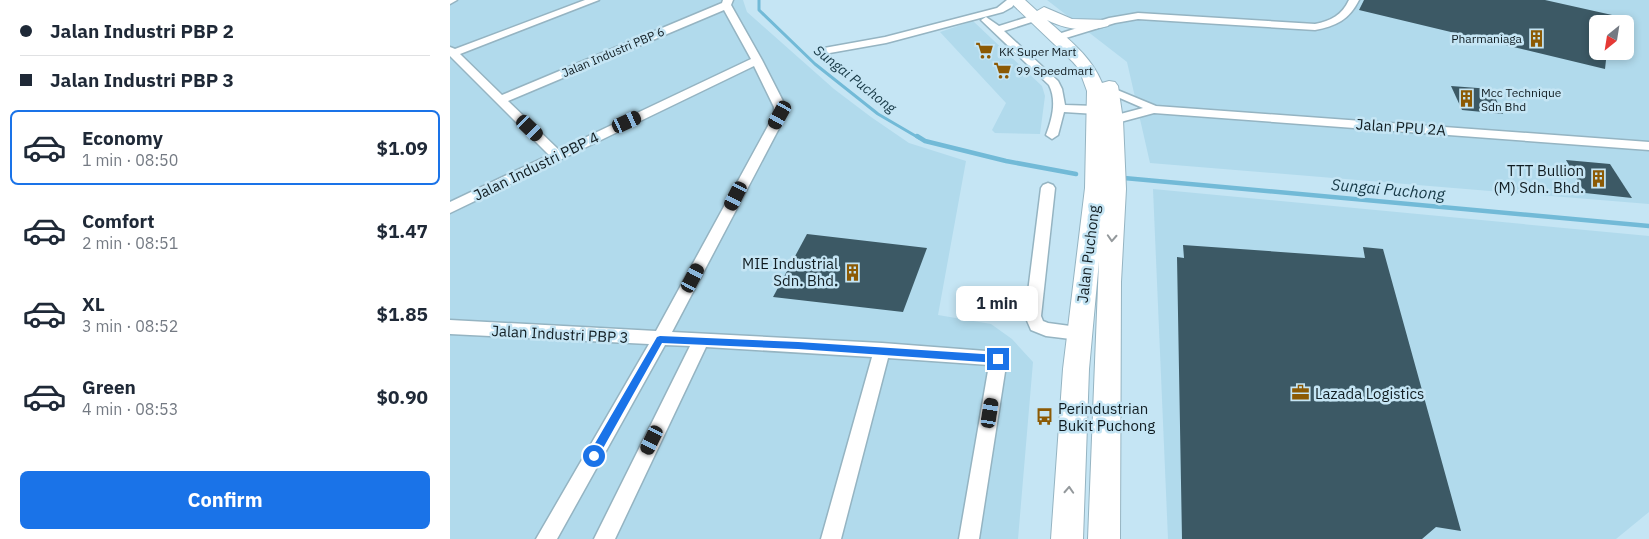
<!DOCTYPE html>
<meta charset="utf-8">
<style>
:root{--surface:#fff;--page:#f2f2f3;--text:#1f2937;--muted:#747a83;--line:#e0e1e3;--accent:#1a73e8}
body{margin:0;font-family:"IBM Plex Sans",sans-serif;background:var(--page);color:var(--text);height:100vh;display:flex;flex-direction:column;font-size:19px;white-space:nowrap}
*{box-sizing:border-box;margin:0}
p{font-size:16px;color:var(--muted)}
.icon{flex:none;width:28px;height:28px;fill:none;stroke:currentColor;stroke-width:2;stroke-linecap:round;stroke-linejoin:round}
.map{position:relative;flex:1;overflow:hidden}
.sheet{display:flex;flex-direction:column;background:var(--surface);width:450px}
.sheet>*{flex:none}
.hud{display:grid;align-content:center;height:110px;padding:0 20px;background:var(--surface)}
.needle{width:32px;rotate:210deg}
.buttons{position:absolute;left:1139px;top:15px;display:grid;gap:10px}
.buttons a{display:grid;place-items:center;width:45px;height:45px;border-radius:8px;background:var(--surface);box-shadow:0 2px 8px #0003;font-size:25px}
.end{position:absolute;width:22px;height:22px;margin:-11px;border:6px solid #1a73e8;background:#fff;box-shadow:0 0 0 2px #fff}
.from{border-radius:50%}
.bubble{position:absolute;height:35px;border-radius:8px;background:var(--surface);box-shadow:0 2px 8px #0003;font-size:16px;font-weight:700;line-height:35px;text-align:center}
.car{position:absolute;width:15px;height:30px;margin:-15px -8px;border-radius:6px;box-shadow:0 0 4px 1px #0007;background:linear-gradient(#222 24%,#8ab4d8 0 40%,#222 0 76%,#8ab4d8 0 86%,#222 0)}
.hud b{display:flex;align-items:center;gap:18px;height:48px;font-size:19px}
.hud b+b{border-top:1px solid var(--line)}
.hud i{width:12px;height:12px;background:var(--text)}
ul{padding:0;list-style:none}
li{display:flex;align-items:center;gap:15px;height:75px;margin:0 10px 8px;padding:0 10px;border:2px solid transparent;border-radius:8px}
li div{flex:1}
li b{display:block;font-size:19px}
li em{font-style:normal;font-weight:700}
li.on{border-color:var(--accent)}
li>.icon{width:45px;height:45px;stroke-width:1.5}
.primary-button{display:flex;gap:10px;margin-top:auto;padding:10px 20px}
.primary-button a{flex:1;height:58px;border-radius:8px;background:var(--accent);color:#fff;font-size:20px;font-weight:700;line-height:58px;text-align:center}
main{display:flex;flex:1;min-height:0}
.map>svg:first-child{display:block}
</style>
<main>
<section class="sheet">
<div class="hud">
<b><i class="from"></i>Jalan Industri PBP 2</b>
<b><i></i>Jalan Industri PBP 3</b>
</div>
<ul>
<li class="on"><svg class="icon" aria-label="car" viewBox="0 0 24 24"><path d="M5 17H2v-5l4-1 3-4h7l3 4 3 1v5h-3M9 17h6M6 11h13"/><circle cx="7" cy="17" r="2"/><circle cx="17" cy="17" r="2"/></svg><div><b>Economy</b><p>1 min · 08:50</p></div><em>$1.09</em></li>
<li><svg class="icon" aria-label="car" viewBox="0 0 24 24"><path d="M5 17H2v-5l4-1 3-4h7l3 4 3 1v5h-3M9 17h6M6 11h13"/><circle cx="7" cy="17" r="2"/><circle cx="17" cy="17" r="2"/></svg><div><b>Comfort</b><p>2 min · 08:51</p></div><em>$1.47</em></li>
<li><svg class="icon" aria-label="car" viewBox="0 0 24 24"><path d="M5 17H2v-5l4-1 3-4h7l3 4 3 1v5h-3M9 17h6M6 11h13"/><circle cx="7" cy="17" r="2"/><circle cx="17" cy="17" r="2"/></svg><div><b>XL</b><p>3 min · 08:52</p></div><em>$1.85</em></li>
<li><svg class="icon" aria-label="car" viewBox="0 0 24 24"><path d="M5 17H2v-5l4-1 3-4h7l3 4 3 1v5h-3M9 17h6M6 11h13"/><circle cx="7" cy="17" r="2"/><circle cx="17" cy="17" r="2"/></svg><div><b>Green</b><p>4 min · 08:53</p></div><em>$0.90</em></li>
</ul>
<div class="primary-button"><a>Confirm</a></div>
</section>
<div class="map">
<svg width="1199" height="539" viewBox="0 0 1199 539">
<rect width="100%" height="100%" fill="#c5e5f4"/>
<g fill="#b1daec" fill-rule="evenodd">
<path d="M0,0H293L297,12L384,89L421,117L459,143L516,161L488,315L541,324L562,339L583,362L568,539H0Z"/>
<path d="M597,0H1199V204L700,163L677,62ZM1148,24H1175V51H1148Z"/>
<path d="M523,21L592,86L595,96L590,134L545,133L542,130L556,103L490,32Z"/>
<path d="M703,189L1199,236V512L1166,539H718Z"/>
</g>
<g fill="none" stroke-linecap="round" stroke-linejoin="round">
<path stroke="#72bad7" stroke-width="3" d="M309,0V10L365,64L428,114L469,138"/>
<g stroke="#72bad7" stroke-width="4.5">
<path d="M467,136L475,141L556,161L626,174"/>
<path d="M674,178L1199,226"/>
</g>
</g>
<g fill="#3c5965">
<path d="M914,0H1095L1180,19V24H1148V51H1157L1155,69L909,10Z"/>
<path d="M1001,86L1041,89L1053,114L1012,110Z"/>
<path d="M1116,160L1160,164L1182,198L1135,193Z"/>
<path d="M357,234L477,248L453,312L323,297Z"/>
<path d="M733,245L915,258L913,247L933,249L1011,531L986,527L972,539H732L727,257L734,258Z"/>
</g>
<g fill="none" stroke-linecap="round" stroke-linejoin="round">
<defs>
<g id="street">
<path d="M0,0H7L0,4Z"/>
<path d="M135,0H149L10,54L52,95L272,3L273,0H283L281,5L312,60L336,107V115L222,332L432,343L549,352L555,354L557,359L529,539H509L539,365L438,358L391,539H371L422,357L256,347L165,539H144L240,346L215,345L107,539H86L199,344L0,334V320L206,331L324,115V107L304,66L0,213V202L99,155L0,56V47L5,49ZM274,10L301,59L109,150L58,101Z"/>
<path d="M557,0H567L562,7L553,12L436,43L374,54L369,51L374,48L435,37L547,8Z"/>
<path d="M899,0H909C899,20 886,26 865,30L688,19L665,23L606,41L601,38L602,36L659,18L688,13L865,24C881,21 892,15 899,0Z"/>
<path d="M584,15L588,16V20L554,31L608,81L612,89L615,105L646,106L652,110L646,114L614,112L608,135L602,139L596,135C602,119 607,101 599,85L531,20L536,17L549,26Z"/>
<path d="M660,87L706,106L1199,142V150L704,113L663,124L657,120L659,117L693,108L656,92L654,90L656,88Z"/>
<path d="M598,183L603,185L605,188L591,316L593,321L598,323L635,328L637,333L635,338L629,340L596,336L581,330L575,316L591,188L593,185Z"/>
</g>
<path id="primary" d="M558,0H575L587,11L594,7L622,19L658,20L660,23L658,26C636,32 617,30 597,20C619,40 641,56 652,83L659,81L665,82L668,86L673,120L676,189L671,282L670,539H638L649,261L639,369L633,539H601L613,369L635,188L637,91L629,69L623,62Z"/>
</defs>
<use href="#street" stroke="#95b4c2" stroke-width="3"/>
<use href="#primary" stroke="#95b4c2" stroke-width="2"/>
<use href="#street" fill="#fff" fill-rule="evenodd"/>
<use href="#primary" fill="#fff" fill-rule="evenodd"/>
</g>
<defs><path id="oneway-chevron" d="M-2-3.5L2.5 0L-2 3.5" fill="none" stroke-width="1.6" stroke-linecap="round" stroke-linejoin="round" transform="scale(1.25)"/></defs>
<g stroke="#94999c">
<use href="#oneway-chevron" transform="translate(662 238) rotate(93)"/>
<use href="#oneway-chevron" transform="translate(619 490) rotate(-87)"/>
</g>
<path fill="#1a73e8" d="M210,336L348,342L548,355L553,359L548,363L348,349L212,343L147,459H140V452L207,337Z"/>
<defs>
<symbol id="building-bare" viewBox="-9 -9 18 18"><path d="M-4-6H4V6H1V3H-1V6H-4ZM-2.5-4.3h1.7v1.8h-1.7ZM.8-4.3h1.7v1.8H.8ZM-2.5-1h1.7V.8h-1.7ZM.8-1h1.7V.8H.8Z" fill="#8c5a04" stroke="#c5e5f4" stroke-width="2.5" paint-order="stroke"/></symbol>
<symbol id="supermarket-bare" viewBox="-9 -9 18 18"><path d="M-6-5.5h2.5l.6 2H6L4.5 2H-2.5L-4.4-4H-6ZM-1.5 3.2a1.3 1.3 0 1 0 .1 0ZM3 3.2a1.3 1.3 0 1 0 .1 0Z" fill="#8c5a04" stroke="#c5e5f4" stroke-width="2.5" paint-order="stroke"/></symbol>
<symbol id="office-bare" viewBox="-9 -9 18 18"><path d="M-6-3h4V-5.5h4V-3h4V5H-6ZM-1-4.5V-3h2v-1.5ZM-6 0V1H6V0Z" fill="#8c5a04" stroke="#c5e5f4" stroke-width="2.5" paint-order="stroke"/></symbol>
<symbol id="bus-bare" viewBox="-9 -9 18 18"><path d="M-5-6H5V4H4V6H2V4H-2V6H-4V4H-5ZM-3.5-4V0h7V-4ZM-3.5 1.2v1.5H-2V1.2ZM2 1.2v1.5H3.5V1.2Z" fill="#8c5a04" stroke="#c5e5f4" stroke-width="2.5" paint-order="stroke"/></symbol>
</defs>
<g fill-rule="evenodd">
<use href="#building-bare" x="1074" y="26" width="25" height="25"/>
<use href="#supermarket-bare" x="522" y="38" width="25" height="25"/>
<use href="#supermarket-bare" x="540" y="58" width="25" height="25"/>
<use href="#building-bare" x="1004" y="86" width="25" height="25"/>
<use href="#building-bare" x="1136" y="166" width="25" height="25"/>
<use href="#building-bare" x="390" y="260" width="25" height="25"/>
<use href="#office-bare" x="838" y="380" width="25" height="25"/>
<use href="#bus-bare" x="582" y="404" width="25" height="25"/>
</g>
<g text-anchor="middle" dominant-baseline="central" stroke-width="5" stroke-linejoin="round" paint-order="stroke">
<g font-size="12" fill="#111d22" stroke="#c5e5f4" text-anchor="start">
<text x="1072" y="38" text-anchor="end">Pharmaniaga</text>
<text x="549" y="51">KK Super Mart</text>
<text x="566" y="70">99 Speedmart</text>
<text x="1031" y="92">Mcc Technique<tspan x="1031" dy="14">Sdn Bhd</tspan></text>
</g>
<g font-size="12" fill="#111d22" stroke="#c5e5f4">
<text transform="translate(163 52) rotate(-23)">Jalan Industri PBP 6</text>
</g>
<g font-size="14" font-style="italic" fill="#153744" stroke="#c5e5f4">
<text transform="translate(405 79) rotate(38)">Sungai Puchong</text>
</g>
<g font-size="15" fill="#111d22" stroke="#c5e5f4">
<text transform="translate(951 127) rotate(4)">Jalan PPU 2A</text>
<text transform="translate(86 166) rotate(-26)">Jalan Industri PBP 4</text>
<text transform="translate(638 254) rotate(-83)">Jalan Puchong</text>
<text transform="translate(110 334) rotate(3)">Jalan Industri PBP 3</text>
</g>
<g font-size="15" fill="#111d22" stroke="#c5e5f4" text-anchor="end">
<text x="1134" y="170">TTT Bullion<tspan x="1134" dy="17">(M) Sdn. Bhd.</tspan></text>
<text x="388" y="263">MIE Industrial<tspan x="388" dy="17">Sdn. Bhd.</tspan></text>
<text x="865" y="393" text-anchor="start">Lazada Logistics</text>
<text x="608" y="408" text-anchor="start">Perindustrian<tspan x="608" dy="17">Bukit Puchong</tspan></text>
</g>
<g font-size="16" font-style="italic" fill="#153744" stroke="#c5e5f4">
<text transform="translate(938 189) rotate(5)">Sungai Puchong</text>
</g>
</g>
</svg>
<div class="buttons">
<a><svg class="needle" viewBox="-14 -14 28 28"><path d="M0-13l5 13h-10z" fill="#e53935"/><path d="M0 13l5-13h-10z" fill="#747a83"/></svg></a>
</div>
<i class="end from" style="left:144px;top:456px"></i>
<i class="end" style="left:548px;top:359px"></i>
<div class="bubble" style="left:506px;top:286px;width:82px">1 min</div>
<i class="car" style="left:330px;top:115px;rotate:209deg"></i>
<i class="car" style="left:177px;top:122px;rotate:65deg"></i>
<i class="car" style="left:80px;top:128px;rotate:134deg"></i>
<i class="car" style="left:286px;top:196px;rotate:207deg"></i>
<i class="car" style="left:243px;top:278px;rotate:28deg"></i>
<i class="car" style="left:540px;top:413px;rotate:9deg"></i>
<i class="car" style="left:202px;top:440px;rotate:206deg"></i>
</div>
</main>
